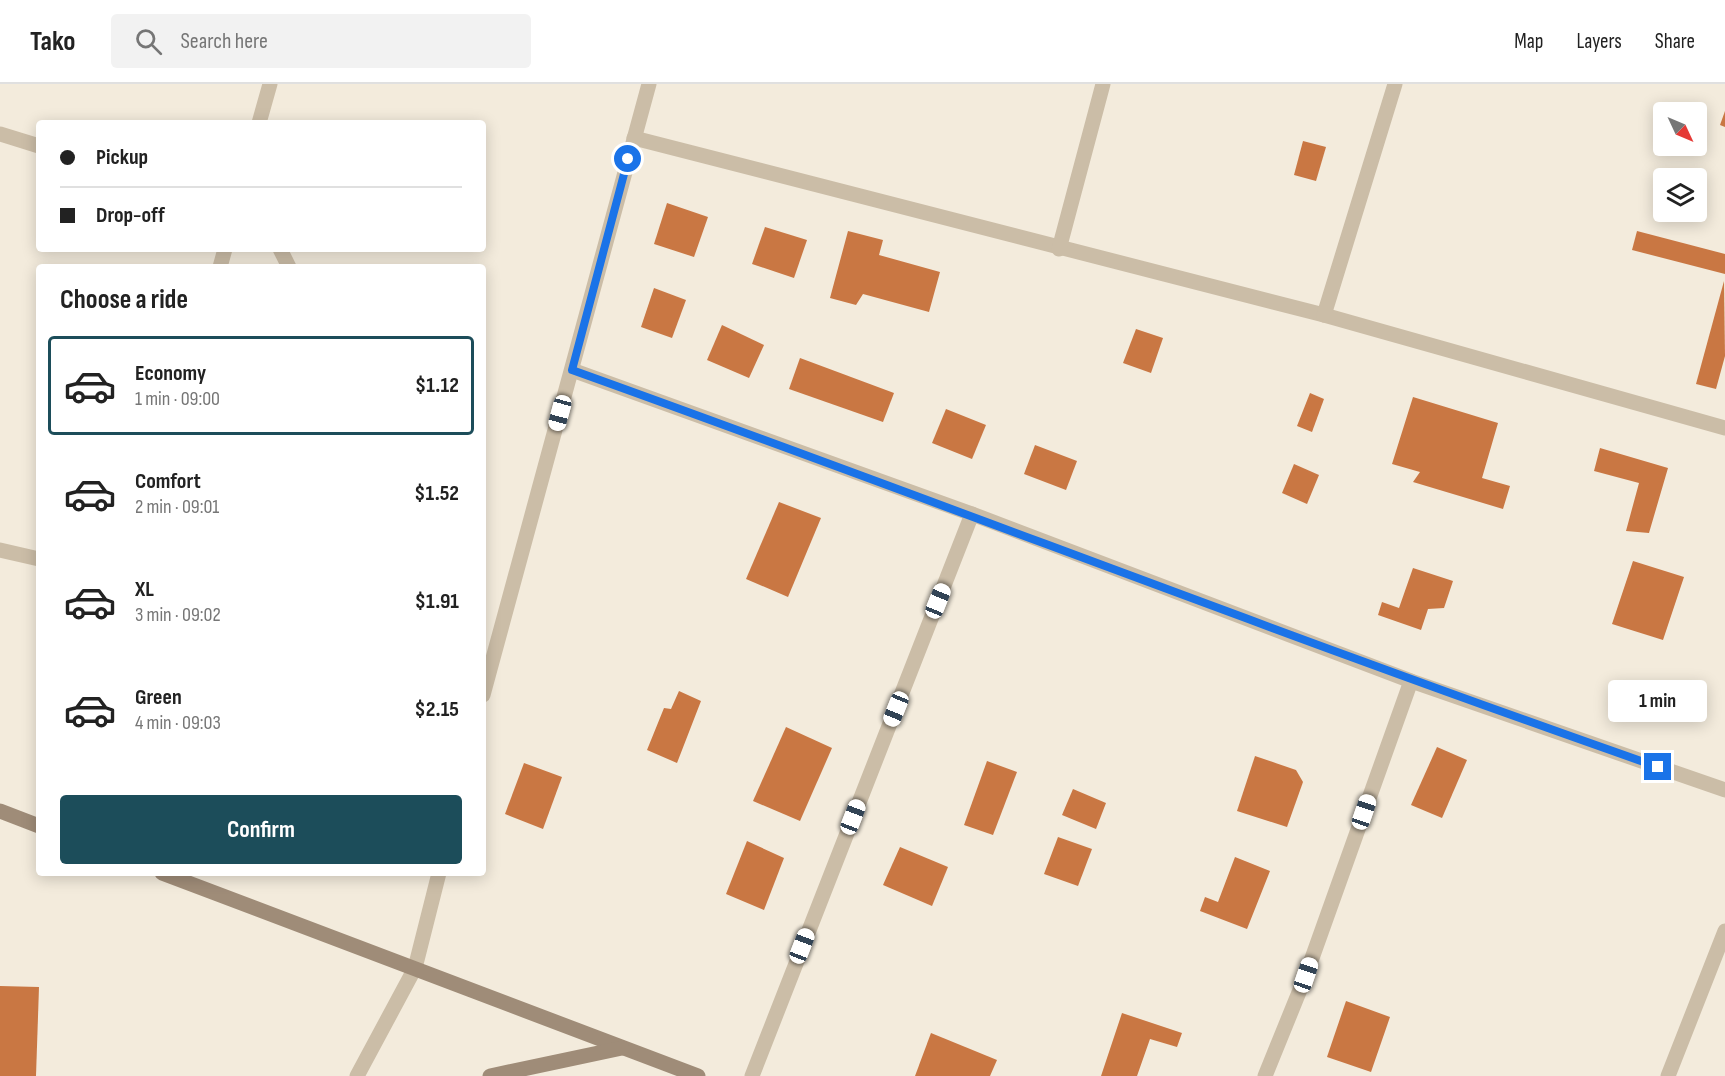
<!DOCTYPE html>
<meta charset="utf-8">
<style>
:root{--surface:#fff;--page:#f2f2f2;--text:#222;--muted:#767676;--line:#e0e0e0;--accent:#1c4d5a}
body{margin:0;font-family:"Sofia Sans Condensed",sans-serif;background:var(--page);color:var(--text);height:100vh;display:flex;flex-direction:column;font-size:22px;white-space:nowrap}
*{box-sizing:border-box;margin:0}
p{font-size:20px;color:var(--muted)}
.icon{flex:none;width:33px;height:33px;fill:none;stroke:currentColor;stroke-width:2;stroke-linecap:round;stroke-linejoin:round}
.map{position:relative;flex:1;overflow:hidden}
.side{position:absolute;left:36px;top:180px;width:450px;height:612px;display:flex;flex-direction:column;background:var(--surface);border-radius:6px;box-shadow:0 3px 15px #0003}
.side>*{flex:none}
.hud{position:absolute;left:36px;top:36px;width:450px;height:132px;border-radius:6px;box-shadow:0 3px 15px #0003;display:grid;align-content:center;height:132px;padding:0 24px;background:var(--surface)}
.needle{width:39px;rotate:134deg}
.controls{position:absolute;left:1653px;top:18px;display:grid;gap:12px}
.controls a{display:grid;place-items:center;width:54px;height:54px;border-radius:6px;background:var(--surface);box-shadow:0 3px 15px #0003;font-size:30px}
.end{position:absolute;width:27px;height:27px;margin:-14px;border:8px solid #1a73e8;background:#fff;box-shadow:0 0 0 3px #fff}
.from{border-radius:50%}
.bubble{position:absolute;height:42px;border-radius:6px;background:var(--surface);box-shadow:0 3px 15px #0003;font-size:20px;font-weight:700;line-height:42px;text-align:center}
.car{position:absolute;width:18px;height:36px;margin:-18px -9px;border-radius:8px;box-shadow:0 0 4px 2px #0007;background:linear-gradient(#fff 24%,#345 0 40%,#fff 0 76%,#345 0 86%,#fff 0)}
.hud b{display:flex;align-items:center;gap:21px;height:57px;font-size:22px}
.hud b+b{border-top:2px solid var(--line)}
.hud i{width:15px;height:15px;background:var(--text)}
ul{padding:0;list-style:none}
li{display:flex;align-items:center;gap:18px;height:99px;margin:0 12px 9px;padding:0 12px;border:3px solid transparent;border-radius:6px}
li div{flex:1}
li b{display:block;font-size:22px}
li em{font-style:normal;font-weight:700}
li.selected{border-color:var(--accent)}
li>.icon{width:54px;height:54px;stroke-width:1.5}
h2{padding:0 24px;font-size:27px;line-height:72px}
.primary-button{display:flex;gap:12px;margin-top:auto;padding:12px 24px}
.primary-button a{flex:1;height:69px;border-radius:6px;background:var(--accent);color:#fff;font-size:24px;font-weight:700;line-height:69px;text-align:center}
header{display:flex;align-items:center;gap:36px;box-sizing:border-box;height:84px;padding:0 30px;background:var(--surface);border-bottom:2px solid var(--line)}
header strong{font-size:28px}
nav{display:flex;gap:33px;margin-inline-start:auto;font-size:21px}
.search{width:420px;height:54px;background:var(--page);display:flex;align-items:center;gap:15px;box-sizing:border-box;padding:0 21px;border-radius:6px;color:var(--muted);font-size:22px}
.map>svg:first-child{display:block}
</style>
<header>
<strong>Tako</strong>
<div class="search"><svg class="icon" aria-label="search" viewBox="0 0 24 24"><circle cx="10" cy="10" r="6"/><path d="M15 15l6 6"/></svg>Search here</div>
<nav><a>Map</a><a>Layers</a><a>Share</a></nav>
</header>
<div class="map">
<svg width="1725" height="992" viewBox="0 0 1725 992">
<rect width="100%" height="100%" fill="#f3ebdc"/>
<g fill="#c97743">
<path d="M1725,27V43L1720,41Z"/>
<path d="M1303,57L1326,63L1316,97L1294,91Z"/>
<path d="M667,119L708,133L694,173L654,160Z"/>
<path d="M765,143L807,156L794,194L752,180Z"/>
<path d="M848,147L883,156L879,171L940,188L929,228L863,210L856,221L830,214Z"/>
<path d="M1637,147L1725,170V190L1632,166Z"/>
<path d="M1724,197L1725,272L1716,305L1696,300Z"/>
<path d="M654,204L686,216L672,254L641,243Z"/>
<path d="M722,241L764,261L749,294L707,276Z"/>
<path d="M1136,245L1163,254L1151,289L1123,279Z"/>
<path d="M800,274L894,309L883,338L789,305Z"/>
<path d="M1310,309L1324,315L1312,348L1297,342Z"/>
<path d="M1413,313L1498,339L1482,394L1510,402L1503,425L1413,398L1420,388L1392,380Z"/>
<path d="M946,325L986,341L972,375L932,359Z"/>
<path d="M1035,361L1077,377L1066,406L1024,390Z"/>
<path d="M1600,364L1668,384L1649,449L1626,447L1639,399L1594,387Z"/>
<path d="M1294,380L1319,391L1307,420L1282,409Z"/>
<path d="M779,418L821,434L788,513L746,495Z"/>
<path d="M1633,477L1684,493L1663,556L1612,540Z"/>
<path d="M1413,484L1453,497L1444,524L1428,525L1421,546L1378,531L1382,518L1399,524Z"/>
<path d="M679,607L701,617L677,679L647,666L664,624L671,625Z"/>
<path d="M786,643L832,664L800,737L753,717Z"/>
<path d="M1437,663L1467,676L1442,734L1411,721Z"/>
<path d="M1255,672L1296,686L1303,698L1287,743L1237,727Z"/>
<path d="M987,677L1017,688L993,751L964,741Z"/>
<path d="M524,679L562,693L543,745L505,730Z"/>
<path d="M1073,705L1106,719L1096,745L1062,731Z"/>
<path d="M1058,753L1092,765L1078,802L1044,790Z"/>
<path d="M747,757L784,774L764,826L726,810Z"/>
<path d="M900,763L948,783L932,822L883,801Z"/>
<path d="M1235,773L1270,787L1247,845L1200,827L1205,813L1218,818Z"/>
<path d="M0,902L39,903L36,992H0Z"/>
<path d="M1346,917L1390,933L1371,988L1327,973Z"/>
<path d="M1122,929L1182,949L1177,963L1150,955L1137,992H1101Z"/>
<path d="M931,949L997,976L990,992H915Z"/>
</g>
<g fill="none" stroke-linecap="round" stroke-linejoin="round">
<g stroke="#cbbda7" stroke-width="15">
<path d="M259,39L270,0"/>
<path d="M0,50L39,62"/>
<path d="M634,54L1324,231L1725,344"/>
<path d="M280,165L289,183"/>
<path d="M1059,165L1103,0"/>
<path d="M220,183L225,165"/>
<path d="M1324,231L1395,0"/>
<path d="M572,286L972,430L1411,597L1725,706"/>
<path d="M0,466L39,475"/>
<path d="M483,611L649,0"/>
<path d="M357,992L415,884L439,789"/>
<path d="M752,992L972,430"/>
<path d="M1265,992L1306,891L1411,597"/>
<path d="M1668,992L1725,847"/>
</g>
<g stroke="#9f8c78" stroke-width="15">
<path d="M0,727L39,742"/>
<path d="M162,789L698,992"/>
<path d="M490,992L622,964"/>
</g>
</g>
<g fill="none" stroke-linecap="round" stroke-linejoin="round">
<path stroke="#1a73e8" stroke-width="8" d="M628,75L572,286C935,416 1294,556 1658,683"/>
</g>
</svg>
<div class="controls">
<a><svg class="needle" viewBox="-14 -14 28 28"><path d="M0-13l5 13h-10z" fill="#e53935"/><path d="M0 13l5-13h-10z" fill="#767676"/></svg></a>
<a><svg class="icon" aria-label="layers" viewBox="0 0 24 24"><path d="M12 4l9 5-9 5-9-5zM3 14l9 5 9-5"/></svg></a>
</div>
<i class="end from" style="left:628px;top:75px"></i>
<i class="end" style="left:1658px;top:683px"></i>
<div class="bubble" style="left:1608px;top:596px;width:99px">1 min</div>
<i class="car" style="left:560px;top:329px;rotate:195deg"></i>
<i class="car" style="left:938px;top:517px;rotate:22deg"></i>
<i class="car" style="left:896px;top:625px;rotate:202deg"></i>
<i class="car" style="left:1364px;top:728px;rotate:19deg"></i>
<i class="car" style="left:853px;top:733px;rotate:21deg"></i>
<i class="car" style="left:802px;top:862px;rotate:21deg"></i>
<i class="car" style="left:1306px;top:891px;rotate:19deg"></i>
<div class="hud">
<b><i class="from"></i>Pickup</b>
<b><i></i>Drop-off</b>
</div>
<section class="side">
<h2>Choose a ride</h2>
<ul>
<li class="selected"><svg class="icon" aria-label="car" viewBox="0 0 24 24"><path d="M5 17H2v-5l4-1 3-4h7l3 4 3 1v5h-3M9 17h6M6 11h13"/><circle cx="7" cy="17" r="2"/><circle cx="17" cy="17" r="2"/></svg><div><b>Economy</b><p>1 min · 09:00</p></div><em>$1.12</em></li>
<li><svg class="icon" aria-label="car" viewBox="0 0 24 24"><path d="M5 17H2v-5l4-1 3-4h7l3 4 3 1v5h-3M9 17h6M6 11h13"/><circle cx="7" cy="17" r="2"/><circle cx="17" cy="17" r="2"/></svg><div><b>Comfort</b><p>2 min · 09:01</p></div><em>$1.52</em></li>
<li><svg class="icon" aria-label="car" viewBox="0 0 24 24"><path d="M5 17H2v-5l4-1 3-4h7l3 4 3 1v5h-3M9 17h6M6 11h13"/><circle cx="7" cy="17" r="2"/><circle cx="17" cy="17" r="2"/></svg><div><b>XL</b><p>3 min · 09:02</p></div><em>$1.91</em></li>
<li><svg class="icon" aria-label="car" viewBox="0 0 24 24"><path d="M5 17H2v-5l4-1 3-4h7l3 4 3 1v5h-3M9 17h6M6 11h13"/><circle cx="7" cy="17" r="2"/><circle cx="17" cy="17" r="2"/></svg><div><b>Green</b><p>4 min · 09:03</p></div><em>$2.15</em></li>
</ul>
<div class="primary-button"><a>Confirm</a></div>
</section>
</div>
